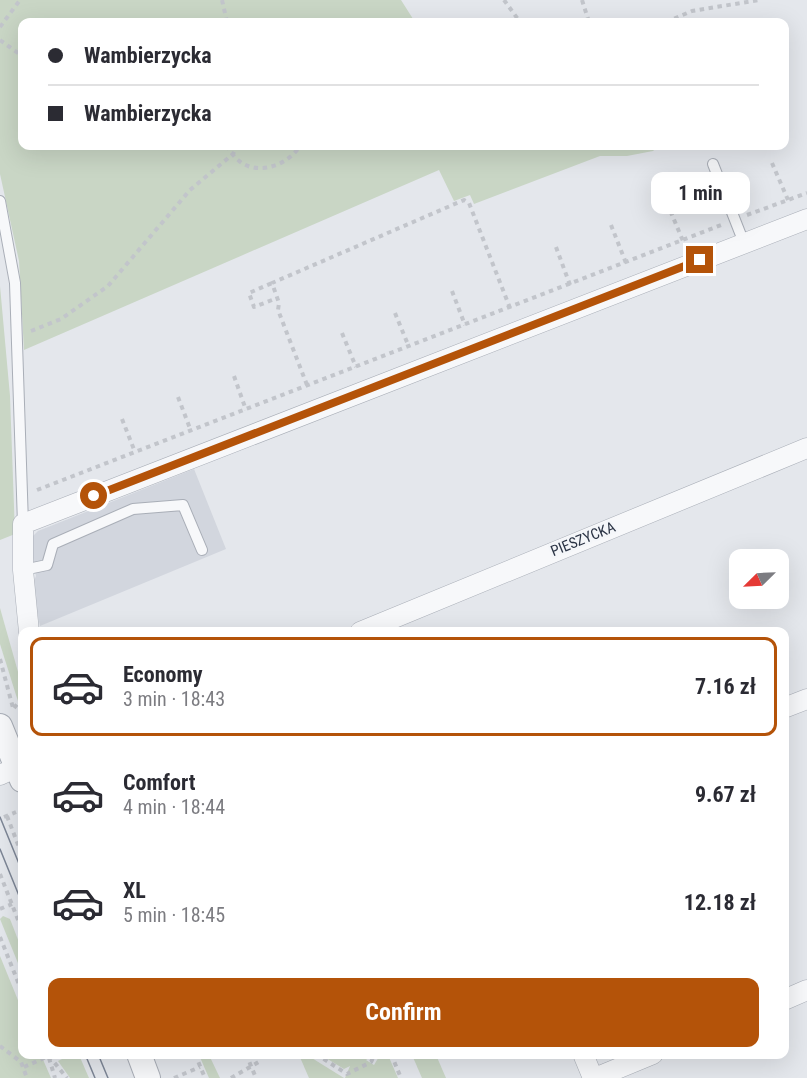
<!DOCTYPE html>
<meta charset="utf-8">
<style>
:root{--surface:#fff;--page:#f7f7f7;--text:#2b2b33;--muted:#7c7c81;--line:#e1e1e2;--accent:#b45309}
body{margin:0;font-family:"Roboto Condensed",sans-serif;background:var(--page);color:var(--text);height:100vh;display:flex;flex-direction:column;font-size:22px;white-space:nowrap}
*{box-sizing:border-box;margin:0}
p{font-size:20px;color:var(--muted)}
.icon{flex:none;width:33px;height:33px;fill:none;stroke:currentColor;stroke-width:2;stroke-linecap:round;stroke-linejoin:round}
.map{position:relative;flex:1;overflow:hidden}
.panel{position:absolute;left:18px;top:627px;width:771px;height:432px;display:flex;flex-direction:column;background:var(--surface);border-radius:12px;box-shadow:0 6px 24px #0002}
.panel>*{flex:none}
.hud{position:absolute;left:18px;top:18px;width:771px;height:132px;border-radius:12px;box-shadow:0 6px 24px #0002;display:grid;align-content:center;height:132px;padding:0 30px;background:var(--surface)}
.needle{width:39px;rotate:246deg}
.fabs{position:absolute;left:729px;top:549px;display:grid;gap:12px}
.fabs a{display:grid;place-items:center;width:60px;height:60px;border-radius:12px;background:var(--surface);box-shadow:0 6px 24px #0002;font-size:30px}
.end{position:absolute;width:27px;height:27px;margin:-14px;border:8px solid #b45309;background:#fff;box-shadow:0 0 0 3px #fff}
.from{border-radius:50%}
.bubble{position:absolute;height:42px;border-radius:12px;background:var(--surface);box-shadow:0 6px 24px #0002;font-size:20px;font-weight:700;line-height:42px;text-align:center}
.hud b{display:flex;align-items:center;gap:21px;height:57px;font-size:22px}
.hud b+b{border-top:2px solid var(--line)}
.hud i{width:15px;height:15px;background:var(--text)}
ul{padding:10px 0 0;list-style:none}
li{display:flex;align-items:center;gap:18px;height:99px;margin:0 12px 9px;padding:0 18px;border:3px solid transparent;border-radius:12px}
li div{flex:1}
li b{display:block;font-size:22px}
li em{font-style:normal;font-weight:700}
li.current{border-color:var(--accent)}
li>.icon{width:54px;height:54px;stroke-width:1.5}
.cta{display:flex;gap:12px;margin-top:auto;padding:12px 30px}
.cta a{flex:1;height:69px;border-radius:12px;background:var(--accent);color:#fff;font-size:24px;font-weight:700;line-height:69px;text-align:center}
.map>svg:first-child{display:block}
</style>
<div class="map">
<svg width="807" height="1078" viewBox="0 0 807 1078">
<rect width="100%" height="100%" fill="#e4e7ec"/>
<path fill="#d2d6de" d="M194,469L226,549L40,626L32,586L36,576L30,539L38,531Z"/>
<g fill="#c9d6c5">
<path d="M0,0H401L415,22H22V146H658L653,151L627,156H600L474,204L470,195L454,201L439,170L24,350L19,261L0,174Z"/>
<path d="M0,286L10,396L15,534L0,540Z"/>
<path d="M0,608L22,686V714L0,644Z"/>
<path d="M3,916L10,919L22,950V973L0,919Z"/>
<path d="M0,956L22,1010V1054L41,1055L51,1078H0Z"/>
<path d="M72,1054L79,1055L89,1078H70L58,1061Z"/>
<path d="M199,1055H209L220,1078H209Z"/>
<path d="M299,1055H307L344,1078H309Z"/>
<path d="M321,1055H372L366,1060L374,1065L380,1055H388L398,1078H345L350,1066L344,1069Z"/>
<path d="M412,1055H436L446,1078H422Z"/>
</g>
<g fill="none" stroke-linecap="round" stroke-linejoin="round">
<defs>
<g id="service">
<path d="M713,164L744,243"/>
<path d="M0,201L15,283L23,524"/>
<path d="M23,570L47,565L53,544L133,509L183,505L202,550"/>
</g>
<g id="minor">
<path d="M29,632L23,570V524L807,219"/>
<path d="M360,632L807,448"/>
<path d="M784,708L807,699"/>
<path d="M0,775L22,765"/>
<path d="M784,1000L807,990"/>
<path d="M583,1054L593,1078"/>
<path d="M595,1078L653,1054"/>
</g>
<g id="tertiary">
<path d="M0,726L22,780"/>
<path d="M139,1054L148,1078"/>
</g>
</defs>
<use href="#service" stroke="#a9aeb7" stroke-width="12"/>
<use href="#minor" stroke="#a9aeb7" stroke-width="21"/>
<use href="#tertiary" stroke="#a9aeb7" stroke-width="26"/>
<g stroke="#c2c5cb" stroke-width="4" stroke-dasharray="4.5 4.5" stroke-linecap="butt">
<path d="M222,0L227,22"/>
<path d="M504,0L520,22"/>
<path d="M582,0L589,22"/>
<path d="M666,22L692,11L759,0"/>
<path d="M0,27L20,0"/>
<path d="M0,40L22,56"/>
<path d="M226,146C230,150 233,156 238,160C257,177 288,165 300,146"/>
<path d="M772,163L788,200"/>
<path d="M667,203L683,241"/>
<path d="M747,215L807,193"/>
<path d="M611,225L626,263"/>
<path d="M556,247L570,285"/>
<path d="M452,291L465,325"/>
<path d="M272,300L254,307L249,293L272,283"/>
<path d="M395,313L409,347"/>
<path d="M31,331L61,319L108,286L190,190L233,154L237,146"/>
<path d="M342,333L356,367"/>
<path d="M234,376L246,410"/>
<path d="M307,385L278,310L279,303L272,283L464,200L469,203L510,308"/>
<path d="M178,397L191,431"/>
<path d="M122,419L135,452"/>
<path d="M37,490L721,225"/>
<path d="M0,659L13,708"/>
<path d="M14,708L22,698"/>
<path d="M7,816L22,855"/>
<path d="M4,817L16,812"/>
<path d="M0,874L22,930"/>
<path d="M0,909L12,904"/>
<path d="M0,937L22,992"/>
<path d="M0,1046L21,1062L27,1078"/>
<path d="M195,1054L205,1078"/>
<path d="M246,1054L256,1078"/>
<path d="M316,1054L347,1074L371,1062L375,1054"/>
<path d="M391,1054L401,1078"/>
<path d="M49,1056L67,1078"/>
<path d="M49,1058L55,1078"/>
<path d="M24,1067L53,1054"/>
<path d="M174,1078L200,1067"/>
<path d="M231,1078L262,1060"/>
</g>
<use href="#service" stroke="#f7f8fa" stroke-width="10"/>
<use href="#minor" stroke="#f7f8fa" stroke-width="20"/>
<use href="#tertiary" stroke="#f7f8fa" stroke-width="24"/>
<g stroke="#7d8696" stroke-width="1.5">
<path d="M0,817L22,871"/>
<path d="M0,849L22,903"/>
<path d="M85,1054L95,1078"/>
<path d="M98,1054L108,1078"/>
</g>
</g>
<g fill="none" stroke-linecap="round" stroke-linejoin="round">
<path stroke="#b45309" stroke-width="8" d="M94,496L700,260"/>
</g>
<g text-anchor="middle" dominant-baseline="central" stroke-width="5" stroke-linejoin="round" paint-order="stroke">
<g font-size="15" fill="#2b3445" stroke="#f4f6f9">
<text transform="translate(583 539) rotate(-22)">PIESZYCKA</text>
</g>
</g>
</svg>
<div class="fabs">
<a><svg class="needle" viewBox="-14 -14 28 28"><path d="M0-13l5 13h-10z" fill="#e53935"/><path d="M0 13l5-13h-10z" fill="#7c7c81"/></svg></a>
</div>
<i class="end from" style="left:94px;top:496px"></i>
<i class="end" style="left:700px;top:260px"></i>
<div class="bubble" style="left:651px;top:172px;width:99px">1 min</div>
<div class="hud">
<b><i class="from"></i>Wambierzycka</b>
<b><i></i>Wambierzycka</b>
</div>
<section class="panel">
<ul>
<li class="current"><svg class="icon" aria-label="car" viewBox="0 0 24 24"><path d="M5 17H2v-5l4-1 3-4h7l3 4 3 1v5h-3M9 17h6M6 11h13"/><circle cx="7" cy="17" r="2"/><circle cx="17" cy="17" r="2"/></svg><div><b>Economy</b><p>3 min · 18:43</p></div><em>7.16 zł</em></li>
<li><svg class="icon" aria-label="car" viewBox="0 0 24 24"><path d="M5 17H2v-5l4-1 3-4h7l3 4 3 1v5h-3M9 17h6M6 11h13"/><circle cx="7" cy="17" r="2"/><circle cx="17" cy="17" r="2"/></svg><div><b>Comfort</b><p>4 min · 18:44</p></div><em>9.67 zł</em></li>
<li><svg class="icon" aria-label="car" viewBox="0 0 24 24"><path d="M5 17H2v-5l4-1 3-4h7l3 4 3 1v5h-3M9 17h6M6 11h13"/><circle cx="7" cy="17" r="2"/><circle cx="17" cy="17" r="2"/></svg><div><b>XL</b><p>5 min · 18:45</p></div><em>12.18 zł</em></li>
</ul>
<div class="cta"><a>Confirm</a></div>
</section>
</div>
